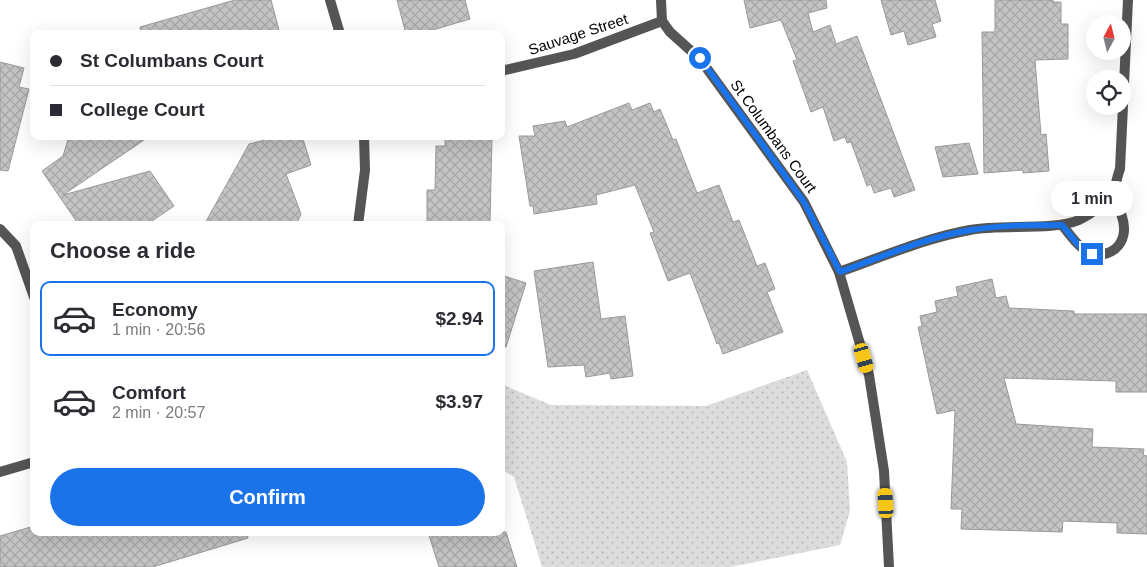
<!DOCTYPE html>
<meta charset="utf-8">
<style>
:root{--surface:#fff;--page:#f2f2f3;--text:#2b2b33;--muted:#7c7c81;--line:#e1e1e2;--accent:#1a73e8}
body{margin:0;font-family:Helvetica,sans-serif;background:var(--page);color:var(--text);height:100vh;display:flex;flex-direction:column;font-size:19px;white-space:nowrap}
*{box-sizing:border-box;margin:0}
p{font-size:16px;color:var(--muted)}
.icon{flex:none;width:28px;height:28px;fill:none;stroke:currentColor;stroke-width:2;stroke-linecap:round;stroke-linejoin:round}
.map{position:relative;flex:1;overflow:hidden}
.drawer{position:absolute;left:30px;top:221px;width:475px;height:315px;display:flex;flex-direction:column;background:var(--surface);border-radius:10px;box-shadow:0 5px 20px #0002}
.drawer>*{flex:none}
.hud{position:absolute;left:30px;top:30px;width:475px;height:110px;border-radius:10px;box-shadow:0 5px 20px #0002;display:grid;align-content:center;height:110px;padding:0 20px;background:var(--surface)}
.needle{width:32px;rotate:7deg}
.buttons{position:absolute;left:1086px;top:15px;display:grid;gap:10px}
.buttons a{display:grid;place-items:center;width:45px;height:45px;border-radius:50%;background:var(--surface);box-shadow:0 5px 20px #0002;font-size:25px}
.end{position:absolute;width:22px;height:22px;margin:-11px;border:6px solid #1a73e8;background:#fff;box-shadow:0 0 0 2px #fff}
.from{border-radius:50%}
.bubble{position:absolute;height:35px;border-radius:18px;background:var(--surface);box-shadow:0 5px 20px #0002;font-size:16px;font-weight:800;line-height:35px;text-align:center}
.car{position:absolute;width:15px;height:30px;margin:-15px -8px;border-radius:6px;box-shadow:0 0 4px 1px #0007;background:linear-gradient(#f5c518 24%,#345 0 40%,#f5c518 0 76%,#345 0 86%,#f5c518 0)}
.hud b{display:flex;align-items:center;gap:18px;height:48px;font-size:19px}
.hud b+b{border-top:1px solid var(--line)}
.hud i{width:12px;height:12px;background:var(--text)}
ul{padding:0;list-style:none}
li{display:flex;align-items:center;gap:15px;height:75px;margin:0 10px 8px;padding:0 10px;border:2px solid transparent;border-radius:10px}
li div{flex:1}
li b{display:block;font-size:19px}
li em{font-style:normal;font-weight:800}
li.active{border-color:var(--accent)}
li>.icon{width:45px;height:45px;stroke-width:1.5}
h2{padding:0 20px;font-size:22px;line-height:60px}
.primary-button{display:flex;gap:10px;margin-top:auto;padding:10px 20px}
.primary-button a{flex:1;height:58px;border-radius:30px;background:var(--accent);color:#fff;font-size:20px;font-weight:800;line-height:58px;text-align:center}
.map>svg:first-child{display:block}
</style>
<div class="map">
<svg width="1147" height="567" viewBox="0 0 1147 567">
<defs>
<pattern id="grass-dots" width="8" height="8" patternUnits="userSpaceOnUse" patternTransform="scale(1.25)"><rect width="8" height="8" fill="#dcdcdc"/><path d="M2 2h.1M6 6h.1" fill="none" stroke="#bbb" stroke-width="1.8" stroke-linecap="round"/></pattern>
<pattern id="building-cross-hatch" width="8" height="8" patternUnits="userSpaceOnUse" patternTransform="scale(1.25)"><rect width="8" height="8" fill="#c4c4c4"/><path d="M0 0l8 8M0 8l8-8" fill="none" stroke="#a7a7a7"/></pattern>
</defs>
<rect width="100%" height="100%" fill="#fff"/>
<path fill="url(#grass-dots)" d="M807,370L847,462L850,511L840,545L731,567H542L514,477L501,469V384L551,405L706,406Z"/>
<g fill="url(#building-cross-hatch)" stroke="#999">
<path d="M235,0H271L280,34H141L140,27Z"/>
<path d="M397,0H465L470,19L419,34H406Z"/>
<path d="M744,0H826L827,8L808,13L813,32L830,25L836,44L857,36L915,190L894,197L891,188L874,193L871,184L867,186L851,142L847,143L845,137L834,141L823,107L811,112L793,61L797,60L781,20L750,28Z"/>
<path d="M881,0H935L941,21L932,24L936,37L908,45L904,31L891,35Z"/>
<path d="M995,0H1053V2H1061V24H1068V59L1035,60L1041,135L1046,134L1049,171L1023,173V170L984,173L982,32H995Z"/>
<path d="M0,62L24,68L19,87L29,89L8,171L0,170Z"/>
<path d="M629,103L632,110L650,103L654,112L660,109L673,140L676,139L697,193L719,185L733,222L739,220L757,266L765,263L775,289L767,292L783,332L723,354L719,343L717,344L690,273L668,281L650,233L654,232L635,185L596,195L597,204L534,214L533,206H530L519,136H535L533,126L565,121L567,127Z"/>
<path d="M69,136H150L63,195L150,171L174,206L146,225H79L42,171L63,156Z"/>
<path d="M264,136H302L311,165L286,174L301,214L296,225H204L249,144L265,140Z"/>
<path d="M445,136H492L490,222H483V225H427V190H435L436,146H445Z"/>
<path d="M969,143L978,174L943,177L935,147Z"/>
<path d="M593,262L601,319L625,316L633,376L611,379L610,373L586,377L584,365L548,367L534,271Z"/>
<path d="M501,275L526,283L506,347L501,346Z"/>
<path d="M992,279L996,298L1006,296L1009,308L1074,311V314H1147V392H1116V381L1004,378L1016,424L1093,429L1092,447L1144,449L1143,455L1147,456V534L1117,533V523L1063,521L1062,532L961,529L962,509H951L955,410L937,414L918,327L922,326L920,316L937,312L935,301L958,296L956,287Z"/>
<path d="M34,526V532H247L248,538L153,567H0V536Z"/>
<path d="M428,532H506L517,567H439Z"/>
</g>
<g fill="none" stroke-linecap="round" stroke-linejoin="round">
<path stroke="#555" stroke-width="10" d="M1062,225C1068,232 1073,240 1080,246C1096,262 1122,254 1124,231C1125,218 1117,205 1112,194"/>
<g stroke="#555" stroke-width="10">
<path d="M330,0L340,34"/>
<path d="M661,0L662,21L670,32L700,59L804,202L839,272L869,375L884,471L889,567"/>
<path d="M501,71L574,54L662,21"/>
<path d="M358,225L365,170L364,136"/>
<path d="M0,229L16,246L34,297"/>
<path d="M839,272C882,257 925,238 970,230C1001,224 1053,231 1079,220C1090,215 1105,204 1112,194C1116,187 1117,176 1120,169L1128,0"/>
<path d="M0,472L34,462"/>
</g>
</g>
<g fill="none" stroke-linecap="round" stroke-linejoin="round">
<path stroke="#1a73e8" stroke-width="6" d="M700,58L804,202L840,272C882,257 926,237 971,230C1001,225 1032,225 1062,225L1080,247L1092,254"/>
</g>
<g text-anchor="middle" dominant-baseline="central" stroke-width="4" stroke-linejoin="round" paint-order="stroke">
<g font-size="15" fill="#000" stroke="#fff">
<text transform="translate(578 34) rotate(-18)">Sauvage Street</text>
<text transform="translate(774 136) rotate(54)">St Columbans Court</text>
</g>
</g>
</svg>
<div class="buttons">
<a><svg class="needle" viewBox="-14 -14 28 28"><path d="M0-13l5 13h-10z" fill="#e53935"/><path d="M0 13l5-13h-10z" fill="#7c7c81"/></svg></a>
<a><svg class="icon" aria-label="locate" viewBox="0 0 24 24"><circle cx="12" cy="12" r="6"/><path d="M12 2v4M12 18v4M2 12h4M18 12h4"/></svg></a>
</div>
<i class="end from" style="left:700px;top:58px"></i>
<i class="end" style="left:1092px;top:254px"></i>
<div class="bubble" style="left:1051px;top:181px;width:82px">1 min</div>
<i class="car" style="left:864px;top:358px;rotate:164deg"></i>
<i class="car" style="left:886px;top:503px;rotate:357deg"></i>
<div class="hud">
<b><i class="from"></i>St Columbans Court</b>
<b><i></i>College Court</b>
</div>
<section class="drawer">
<h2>Choose a ride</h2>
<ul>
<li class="active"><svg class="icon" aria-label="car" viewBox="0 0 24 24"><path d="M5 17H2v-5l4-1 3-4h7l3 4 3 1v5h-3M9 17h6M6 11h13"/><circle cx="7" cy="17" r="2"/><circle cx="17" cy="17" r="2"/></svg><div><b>Economy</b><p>1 min · 20:56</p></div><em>$2.94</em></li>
<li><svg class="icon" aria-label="car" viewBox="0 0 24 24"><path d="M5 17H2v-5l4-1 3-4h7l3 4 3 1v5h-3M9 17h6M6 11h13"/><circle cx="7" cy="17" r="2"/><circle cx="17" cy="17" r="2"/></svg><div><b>Comfort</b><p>2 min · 20:57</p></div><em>$3.97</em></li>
</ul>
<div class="primary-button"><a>Confirm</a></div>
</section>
</div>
